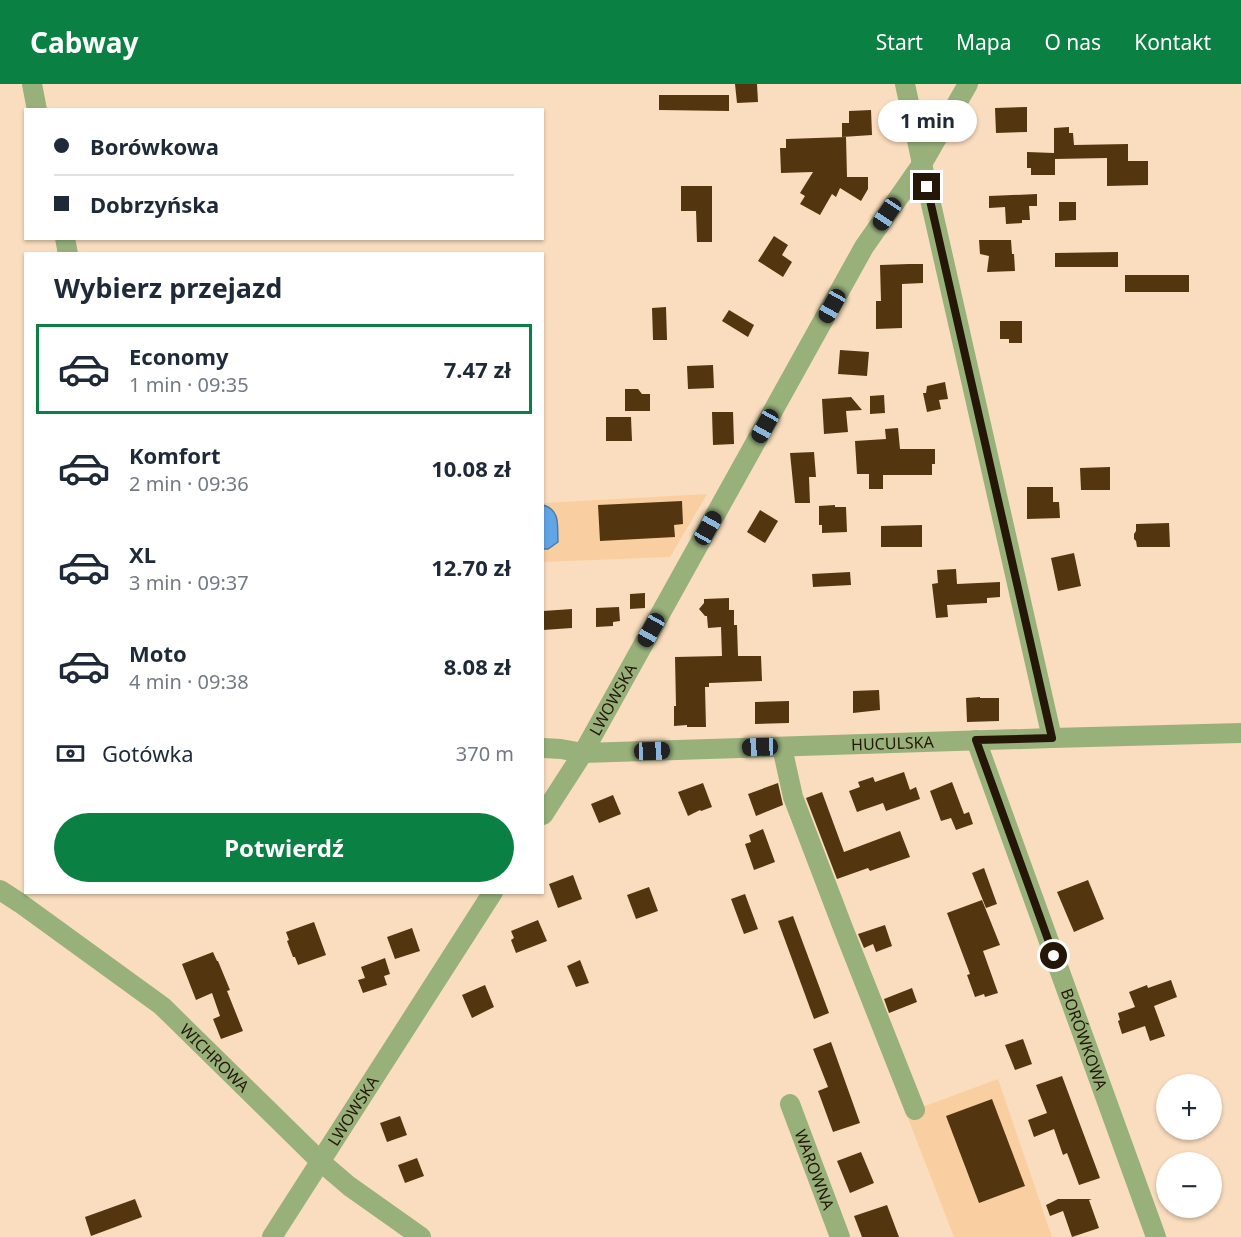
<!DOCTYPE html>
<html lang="pl">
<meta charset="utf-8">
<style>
:root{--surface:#fff;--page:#f6f6f7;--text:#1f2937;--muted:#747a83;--line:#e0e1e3;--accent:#0b8043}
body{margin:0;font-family:"Noto Sans",sans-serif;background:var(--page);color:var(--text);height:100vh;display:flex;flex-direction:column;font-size:22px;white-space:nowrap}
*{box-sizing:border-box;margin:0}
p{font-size:20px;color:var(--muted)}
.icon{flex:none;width:33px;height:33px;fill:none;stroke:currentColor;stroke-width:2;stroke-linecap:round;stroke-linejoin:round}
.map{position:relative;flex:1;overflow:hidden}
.sheet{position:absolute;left:24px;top:168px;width:520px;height:642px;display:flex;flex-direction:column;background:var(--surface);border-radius:0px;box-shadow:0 2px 4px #0004}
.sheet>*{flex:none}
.guide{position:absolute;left:24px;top:24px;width:520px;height:132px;border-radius:0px;box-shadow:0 2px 4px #0004;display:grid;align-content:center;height:132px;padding:0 30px;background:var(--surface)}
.controls{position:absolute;left:1156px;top:990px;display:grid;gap:12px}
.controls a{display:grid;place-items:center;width:66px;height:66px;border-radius:50%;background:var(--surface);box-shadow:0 2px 4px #0004;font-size:30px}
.end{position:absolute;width:27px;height:27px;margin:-14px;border:8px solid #241708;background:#fff;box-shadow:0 0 0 3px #fff}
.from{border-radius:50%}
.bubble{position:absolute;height:42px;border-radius:21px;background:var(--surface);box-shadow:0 2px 4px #0004;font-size:20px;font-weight:700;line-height:42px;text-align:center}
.car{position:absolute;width:18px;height:36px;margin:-18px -9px;border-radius:8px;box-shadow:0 0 4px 2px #0007;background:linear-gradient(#222 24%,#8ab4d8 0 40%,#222 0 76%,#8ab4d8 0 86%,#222 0)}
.guide b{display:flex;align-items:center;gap:21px;height:57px;font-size:22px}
.guide b+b{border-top:2px solid var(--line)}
.guide i{width:15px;height:15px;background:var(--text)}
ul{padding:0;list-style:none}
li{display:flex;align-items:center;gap:18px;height:90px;margin:0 12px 9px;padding:0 18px;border:3px solid transparent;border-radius:0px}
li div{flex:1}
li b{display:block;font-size:22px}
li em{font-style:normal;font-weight:700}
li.current{border-color:var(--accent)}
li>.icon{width:54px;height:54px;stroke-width:1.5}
h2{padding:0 30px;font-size:27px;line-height:72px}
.pay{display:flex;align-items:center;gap:15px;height:66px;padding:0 30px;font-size:22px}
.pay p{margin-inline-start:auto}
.action{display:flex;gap:12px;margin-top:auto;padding:12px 30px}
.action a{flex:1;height:69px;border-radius:36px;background:var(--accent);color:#fff;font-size:24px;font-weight:700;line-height:69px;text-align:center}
header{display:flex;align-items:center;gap:36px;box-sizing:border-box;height:84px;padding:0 30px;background:var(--accent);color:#fff}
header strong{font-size:28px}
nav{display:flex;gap:33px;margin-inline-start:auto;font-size:21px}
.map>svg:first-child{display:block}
</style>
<header>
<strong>Cabway</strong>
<nav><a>Start</a><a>Mapa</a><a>O nas</a><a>Kontakt</a></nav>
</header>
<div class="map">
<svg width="1241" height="1153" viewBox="0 0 1241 1153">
<rect width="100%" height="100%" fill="#faddbe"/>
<g fill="#f9cfa1">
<path d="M707,410L670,473L543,478V419Z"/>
<path d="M998,995L1052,1153H954L906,1029Z"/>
</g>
<path fill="#62a5e6" stroke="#4f7aa3" stroke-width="1.5" d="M543,421C561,426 557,442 558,458L548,465H543Z"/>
<g fill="#533610">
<path d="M735,0H757L758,18L737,19Z"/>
<path d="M659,11H729V27L659,26Z"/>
<path d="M1027,23V48L996,49L995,24Z"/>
<path d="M871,26L872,51L842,53V39H849V27Z"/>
<path d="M1069,43V49H1073L1074,61L1128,60V77H1148V101L1107,102V74L1055,75V91H1031V84H1027V68L1054,69V44Z"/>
<path d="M846,53L847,93H868V105L861,117L840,104L836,113L832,110L820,131L800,120L805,112L800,109L813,88L781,89L780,64H786V55Z"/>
<path d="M681,102H712V158H697L696,127H681Z"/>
<path d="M1037,110V122H1029L1030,136H1022V139L1006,140L1005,123L989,124V112Z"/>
<path d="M1059,118H1076V136L1059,137Z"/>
<path d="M774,152L788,161L782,171L792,178L783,193L758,177Z"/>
<path d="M979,156H1011L1012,170H1014L1015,187L987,188L989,172L980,170Z"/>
<path d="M1118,168V183H1055V169Z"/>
<path d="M909,180H923V199L902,200V244L876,245V217H881L880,181Z"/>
<rect x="1125" y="191" width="64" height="17"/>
<path d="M666,223L667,256H653L652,224Z"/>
<path d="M729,226L754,241L748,253L722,237Z"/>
<path d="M1000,237H1022V259H1009V255H1000Z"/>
<path d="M840,266L869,268L867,292L838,290Z"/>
<path d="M713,281L714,304L688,305L687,282Z"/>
<path d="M945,298L948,315L939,316L941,325L927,328L923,309H926L927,302Z"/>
<path d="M625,305H638L642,310H650V327H625Z"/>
<path d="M884,311L885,329L870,330V312Z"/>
<path d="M851,313L862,326L846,327L848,348L824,350L822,315Z"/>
<path d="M712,328H733L734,360L713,361Z"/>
<path d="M606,333H631L632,357H606Z"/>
<path d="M898,344L900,365H935V380H932V391H883V405H869V390H857L855,357L886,355L885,345Z"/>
<path d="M814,368L816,393H809L810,419H795L790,369Z"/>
<path d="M1110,383V406H1081L1080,384Z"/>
<path d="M1027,403H1053V418H1059L1060,434L1027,435Z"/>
<path d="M682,417L683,440L674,441L675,453L600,457L598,421Z"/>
<path d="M835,421V423H846L847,448L822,449V441H819V422Z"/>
<path d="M760,426L778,437L765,459L747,448Z"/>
<path d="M1169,439L1170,463H1137L1136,457L1134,455V450L1136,447V440Z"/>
<path d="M922,441V463H881V442Z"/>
<path d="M1074,469L1081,502L1058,507L1051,474Z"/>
<path d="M956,485L957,500L1000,498V513L987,514V519L947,521L948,533L936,534L932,500L938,499L937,486Z"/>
<path d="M850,488L851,501L813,503L812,490Z"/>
<path d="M645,509V524L630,525V510Z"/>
<path d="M729,514V526H734V541H737L738,572H761L762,597L709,599V603H705L706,643H687V641L674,642V622H676L675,573L722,572L721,543L708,544L707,532H705L699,525L704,519V515Z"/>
<path d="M619,523L620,537L613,538V542L596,543V524Z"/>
<path d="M572,525V544L543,546V527Z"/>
<path d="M879,606L880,626L853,629V607Z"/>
<path d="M980,613V614H999V637L967,638L966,614Z"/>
<path d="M789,617V639L755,640V618Z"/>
<path d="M904,688L910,706L916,703L920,715L886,727L883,719L857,728L849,707L860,703L858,698L873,693L875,698Z"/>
<path d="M952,698L964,730L969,728L973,740L956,746L951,734L941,737L930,707Z"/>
<path d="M703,699L712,723L701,727L700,726L688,732L678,708Z"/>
<path d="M778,699L783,721L756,732L748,710Z"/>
<path d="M822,708L844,768L900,747L910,773L870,787L868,784L837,795L806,714Z"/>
<path d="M613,711L621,730L599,739L591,720Z"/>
<path d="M763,745L775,778L754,786L745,760L751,758L749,751Z"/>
<path d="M984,784L997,820L986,824L972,789Z"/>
<path d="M573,791L582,815L558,824L549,800Z"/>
<path d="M1088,796L1104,835L1074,848L1057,808Z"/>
<path d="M649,803L658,827L636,835L627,811Z"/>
<path d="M745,810L758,845L744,850L731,815Z"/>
<path d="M982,816L1000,861L983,867L998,909L985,913L984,910L975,913L967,891L970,890L947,829Z"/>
<path d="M793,832L829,929L814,935L778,837Z"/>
<path d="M538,836L547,857L516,869L511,856L514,854L511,847Z"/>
<path d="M314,838L326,871L298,881L295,873H293L287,857L289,856L286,848Z"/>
<path d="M885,841L892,862L876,868L873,860L864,864L858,850Z"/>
<path d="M412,844L420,867L395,875L387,853Z"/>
<path d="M213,868L217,877H218L230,906L227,907L243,947L221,955L213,935L220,932L212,909L196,916L182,880Z"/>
<path d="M385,874L390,890L384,892L387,901L363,909L358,896L365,894L361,883Z"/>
<path d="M580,876L589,899L576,903L567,882Z"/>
<path d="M1171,896L1177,913L1154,922L1165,952L1150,957L1145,942L1122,950L1118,937L1120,936L1118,929L1135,923L1129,908L1147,901L1148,904Z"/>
<path d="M485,901L494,923L472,934L462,911Z"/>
<path d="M912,904L917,918L889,929L884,915Z"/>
<path d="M1023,955L1032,980L1015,986L1005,961Z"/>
<path d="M831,958L860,1039L833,1048L818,1007L828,1003L813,965Z"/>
<path d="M1062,992L1100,1094L1079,1101L1067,1069L1063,1071L1054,1045L1034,1053L1028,1036L1047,1029L1036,1001Z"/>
<path d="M992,1015L1025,1102L979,1119L946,1032Z"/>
<path d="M400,1032L407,1051L387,1058L380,1039Z"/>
<path d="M861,1068L874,1099L850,1109L837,1077Z"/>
<path d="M417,1074L424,1092L405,1099L398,1081Z"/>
<path d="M135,1115L142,1133L91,1152L85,1133Z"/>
<path d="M1058,1115H1092L1089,1116L1099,1144L1072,1153L1063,1127L1050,1132L1046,1121Z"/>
<path d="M887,1121L899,1153H862L854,1132Z"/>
</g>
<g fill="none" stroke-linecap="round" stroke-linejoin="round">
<g stroke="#98b17b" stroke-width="20">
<path d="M32,0L37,26"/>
<path d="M905,0L922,80L1052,654"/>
<path d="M65,154L68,170"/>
<path id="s1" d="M976,656L1156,1153"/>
<path d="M782,663L793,713L843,844L915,1026"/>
<path id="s2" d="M543,664L561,665L583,669L1052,654L1241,649"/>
<path id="s3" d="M543,731L583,669L864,163L922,80L968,0"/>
<path id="s4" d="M0,806L20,819L162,922L321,1078L349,1102L421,1153"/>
<path id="s5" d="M790,1020L840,1153"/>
<path id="s6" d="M272,1153L493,808"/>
</g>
</g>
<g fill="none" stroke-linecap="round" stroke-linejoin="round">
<path stroke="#241708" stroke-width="8" d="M927,103L1052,654L976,656L1054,872"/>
</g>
<g text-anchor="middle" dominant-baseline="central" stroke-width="6" stroke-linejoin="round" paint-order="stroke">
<g font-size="16" fill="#241708" stroke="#faddbe">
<text stroke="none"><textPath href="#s3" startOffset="135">LWOWSKA</textPath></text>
<text stroke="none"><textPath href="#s2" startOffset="350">HUCULSKA</textPath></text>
<text stroke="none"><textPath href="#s1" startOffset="318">BORÓWKOWA</textPath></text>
<text stroke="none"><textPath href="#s4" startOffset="273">WICHROWA</textPath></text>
<text stroke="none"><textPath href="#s6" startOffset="150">LWOWSKA</textPath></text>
<text stroke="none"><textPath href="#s5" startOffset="70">WAROWNA</textPath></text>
</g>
</g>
</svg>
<div class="controls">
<a>+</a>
<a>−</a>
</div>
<i class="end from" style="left:1054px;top:872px"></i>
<i class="end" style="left:927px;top:103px"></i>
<div class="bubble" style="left:878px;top:16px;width:99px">1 min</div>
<i class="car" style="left:887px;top:130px;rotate:214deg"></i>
<i class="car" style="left:832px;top:222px;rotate:209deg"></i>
<i class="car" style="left:765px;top:342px;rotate:209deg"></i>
<i class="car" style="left:708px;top:444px;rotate:29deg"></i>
<i class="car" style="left:651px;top:546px;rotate:209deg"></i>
<i class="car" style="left:760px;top:663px;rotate:268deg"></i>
<i class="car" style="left:652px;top:667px;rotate:88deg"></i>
<div class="guide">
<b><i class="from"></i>Borówkowa</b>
<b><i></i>Dobrzyńska</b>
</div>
<section class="sheet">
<h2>Wybierz przejazd</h2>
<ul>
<li class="current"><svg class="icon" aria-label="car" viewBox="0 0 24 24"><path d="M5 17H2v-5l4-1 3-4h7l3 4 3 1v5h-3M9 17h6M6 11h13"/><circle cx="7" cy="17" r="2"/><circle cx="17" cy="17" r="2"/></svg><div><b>Economy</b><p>1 min · 09:35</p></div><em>7.47 zł</em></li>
<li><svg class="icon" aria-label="car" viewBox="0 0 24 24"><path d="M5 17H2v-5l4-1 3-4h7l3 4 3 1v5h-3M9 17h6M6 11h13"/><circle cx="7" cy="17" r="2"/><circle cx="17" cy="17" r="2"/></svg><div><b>Komfort</b><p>2 min · 09:36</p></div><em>10.08 zł</em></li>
<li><svg class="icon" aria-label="car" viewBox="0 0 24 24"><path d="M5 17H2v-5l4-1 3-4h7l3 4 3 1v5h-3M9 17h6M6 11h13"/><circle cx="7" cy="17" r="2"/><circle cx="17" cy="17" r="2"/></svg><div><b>XL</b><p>3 min · 09:37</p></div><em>12.70 zł</em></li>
<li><svg class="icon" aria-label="car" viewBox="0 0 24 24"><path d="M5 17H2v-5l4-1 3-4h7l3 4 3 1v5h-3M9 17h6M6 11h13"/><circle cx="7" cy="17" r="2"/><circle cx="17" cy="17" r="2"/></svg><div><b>Moto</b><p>4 min · 09:38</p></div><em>8.08 zł</em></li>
</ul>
<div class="pay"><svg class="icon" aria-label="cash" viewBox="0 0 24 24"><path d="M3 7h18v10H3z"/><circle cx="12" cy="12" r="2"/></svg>Gotówka<p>370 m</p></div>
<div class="action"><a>Potwierdź</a></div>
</section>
</div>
